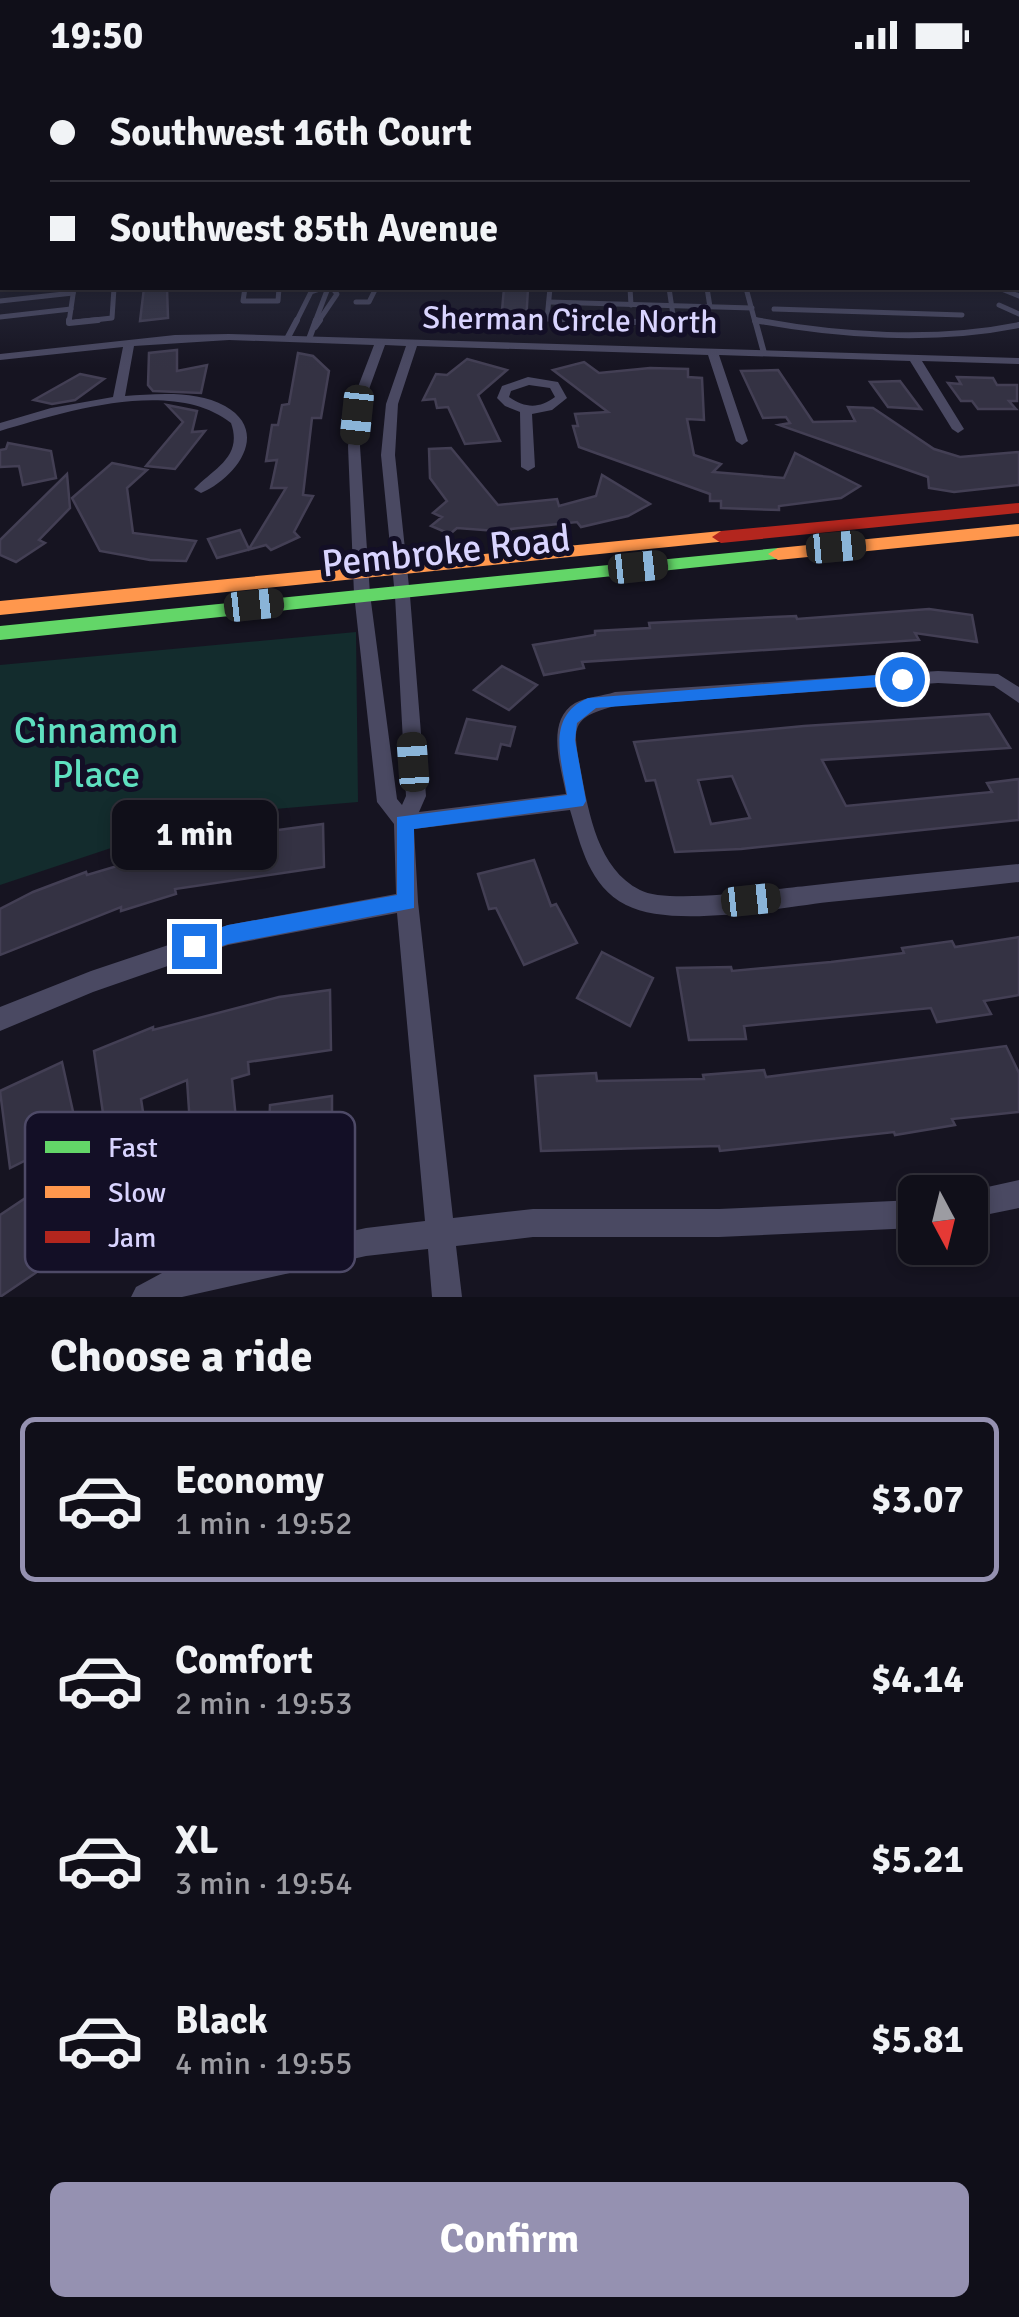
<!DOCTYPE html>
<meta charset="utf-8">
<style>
:root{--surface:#100f19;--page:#1e1d26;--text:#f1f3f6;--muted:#9c9ca2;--line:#302f38;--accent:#9591b1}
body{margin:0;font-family:Signika,sans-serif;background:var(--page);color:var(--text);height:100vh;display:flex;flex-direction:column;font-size:38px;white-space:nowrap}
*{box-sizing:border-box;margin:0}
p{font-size:32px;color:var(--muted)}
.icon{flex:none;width:55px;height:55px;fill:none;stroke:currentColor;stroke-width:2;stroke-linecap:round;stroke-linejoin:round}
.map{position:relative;height:1227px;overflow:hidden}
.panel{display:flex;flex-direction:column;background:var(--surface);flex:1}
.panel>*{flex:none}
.guide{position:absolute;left:0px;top:0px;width:1020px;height:220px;box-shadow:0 5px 15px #0003,0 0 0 2px var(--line);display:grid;align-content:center;height:220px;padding:0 50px;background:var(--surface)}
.needle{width:65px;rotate:173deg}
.tools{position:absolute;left:898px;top:1105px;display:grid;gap:20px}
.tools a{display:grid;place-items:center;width:90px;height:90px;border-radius:15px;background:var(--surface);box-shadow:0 5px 15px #0003,0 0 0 2px var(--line);font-size:50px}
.end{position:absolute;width:45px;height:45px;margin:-22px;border:12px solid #1a73e8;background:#fff;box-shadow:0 0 0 5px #fff}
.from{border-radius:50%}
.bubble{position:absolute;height:70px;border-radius:15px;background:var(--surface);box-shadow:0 5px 15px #0003,0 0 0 2px var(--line);font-size:32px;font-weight:700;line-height:70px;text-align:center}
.car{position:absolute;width:30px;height:60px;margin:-30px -15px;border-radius:12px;box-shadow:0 0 8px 2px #0007;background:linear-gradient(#222 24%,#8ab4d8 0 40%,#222 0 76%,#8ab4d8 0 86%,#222 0)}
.guide b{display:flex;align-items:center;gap:35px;height:95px;font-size:38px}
.guide b+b{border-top:2px solid var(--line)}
.guide i{width:25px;height:25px;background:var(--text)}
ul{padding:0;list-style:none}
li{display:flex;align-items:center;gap:30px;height:165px;margin:0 20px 15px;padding:0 30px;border:5px solid transparent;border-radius:15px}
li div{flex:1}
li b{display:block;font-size:38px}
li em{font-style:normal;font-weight:700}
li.current{border-color:var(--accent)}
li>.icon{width:90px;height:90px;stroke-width:1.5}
h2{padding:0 50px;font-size:45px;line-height:120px}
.button{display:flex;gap:20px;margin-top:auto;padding:20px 50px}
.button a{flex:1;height:115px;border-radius:15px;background:var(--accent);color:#fff;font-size:40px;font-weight:700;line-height:115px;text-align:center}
.status{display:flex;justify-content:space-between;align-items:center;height:70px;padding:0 50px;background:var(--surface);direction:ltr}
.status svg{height:28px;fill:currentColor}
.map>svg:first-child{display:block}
</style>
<div class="status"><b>19:50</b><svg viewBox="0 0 49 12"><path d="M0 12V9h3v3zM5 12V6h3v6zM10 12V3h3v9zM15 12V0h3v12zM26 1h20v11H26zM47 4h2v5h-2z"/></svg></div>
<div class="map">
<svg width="1019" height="1227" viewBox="0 0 1019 1227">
<rect width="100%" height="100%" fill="#161421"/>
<path fill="#132c2d" d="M356,562L358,732L251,741L171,758L0,815V595Z"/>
<g fill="#343243" stroke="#433f54" stroke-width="2.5" fill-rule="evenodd">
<path d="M144,218H167L168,248L140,251Z"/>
<path d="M504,218H528L526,253L501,252Z"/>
<path d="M177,280V301L207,295L201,323L153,321L148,315L149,283Z"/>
<path d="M298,283L313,286L329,301L321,348H312L303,425L313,426L294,462L299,467L271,480L266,475L217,488L208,469L240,460L249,479L286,418H271L277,390L266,391L272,355H278L282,335L289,334Z"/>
<path d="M467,289L507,300L478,325L500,371L465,374L448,337L437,338L435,329L423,330L436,304L447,305Z"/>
<path d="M584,292L599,303L650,298L688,299V307L702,308L704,350L687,349L694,385L721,394L713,402L784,408L795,383L860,416L841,428L779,436V440L721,438V431H710V424L579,377L573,356H578L575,344L608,342L553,300Z"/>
<path d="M778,300L813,352L855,351L848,337L873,338L934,379L960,387L1019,382V415L954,422L929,418L928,407L779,355L790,353L786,347L763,348L741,301Z"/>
<path d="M80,304L104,309L75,330L52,334L34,330Z"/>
<path d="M957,307L993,308L997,315H1017V331H1009L1016,339H978L972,331H961L948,313L961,314Z"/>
<path d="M900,311L921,339L888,337L870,312Z"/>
<path d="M167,335L197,341L192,362L205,361L175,399L146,396L183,352Z"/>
<path d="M8,373L51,381L56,408L23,415L19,396L0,397V380L6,379Z"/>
<path d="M451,378L498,435L557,429L559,436L596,426L602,405L650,434L628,446L581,457L577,452L511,459L510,462L457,458L450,464L431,456L442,447L433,443L447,431L430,408L429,379Z"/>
<path d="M112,393L147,400L127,418L133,463L196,471L186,491L150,490L100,481L72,428Z"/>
<path d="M67,404L70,438L39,470L45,473L16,492L0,485V470Z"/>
<path d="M929,539L972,545L977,572L915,563L919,570L582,592L584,598L544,605L533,575L595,565V561L650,558L649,553L796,546L797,549Z"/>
<path d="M502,596L537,615L509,640L474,620Z"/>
<path d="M989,644L1010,678L822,690L846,736L992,722L987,713L1019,709V750L741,779L675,782L655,710L646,711L634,672L804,656ZM732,706L750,748L711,754L698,710Z"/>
<path d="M467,649L515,657L510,676L501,674L497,689L456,683Z"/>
<path d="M323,754L324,797L175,819L176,824L121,841V837L0,885V839L33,822L86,802L87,805L205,770Z"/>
<path d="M534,790L551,836L556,834L577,873L524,895L496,838L489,839L478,804Z"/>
<path d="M1019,867V925L984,931L991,944L937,952L931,938L744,956L746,969L689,970L677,898L731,897L732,901L831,892L904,883L902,878L952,871L955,877Z"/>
<path d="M602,882L653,908L630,956L577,928Z"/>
<path d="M330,920L331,980L248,992L249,1004L232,1009L242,1110L149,1141L77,1174L72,1098L110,1092L107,1074L121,1064L110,1047L104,1050L94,981L153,957V960L279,927ZM187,1010L190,1055L147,1068L141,1029Z"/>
<path d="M1006,976L1019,1003V1042L952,1049L955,1055L895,1065L894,1062L720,1081L719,1076L541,1081L535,1006L596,1003L597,1011L704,1009L703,1005L764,1000L766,1007Z"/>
<path d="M62,992L78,1064L10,1098L0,1021Z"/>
<path d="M332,1026V1084L306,1088L305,1105L267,1111L270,1035Z"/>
<path d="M33,1123L56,1189L0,1227V1145Z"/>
</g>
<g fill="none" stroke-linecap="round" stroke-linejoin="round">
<g stroke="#4a4962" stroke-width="5">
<path d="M245,218L243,231H278L279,218"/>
<path d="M550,218L547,249L646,252"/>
<path d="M630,218L631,235"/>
<path d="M669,218L674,252"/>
<path d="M707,218L710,237"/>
<path d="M746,218L755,252"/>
<path d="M999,218L1019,226"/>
<path d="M0,231L73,223"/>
<path d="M356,232H369L376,218"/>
<path d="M549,232L752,238"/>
<path d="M999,235L1019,244"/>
<path d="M774,239L962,245"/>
<path d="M0,247L71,239"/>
<path d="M755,250L766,252"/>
<path d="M69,252L74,218"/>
<path d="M76,252L112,248L114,218"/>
<path d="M296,252L311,222L323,218"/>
<path d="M315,252L328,218"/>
<path d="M318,252L337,224L332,218"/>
</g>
<g stroke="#4a4962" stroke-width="6">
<path d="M69,250V253L98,250"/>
<path d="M567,250L674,253V250"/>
<path d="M755,250L764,283"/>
<path d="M755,250C839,266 935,272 1019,255"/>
<path d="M315,257L320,250"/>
<path d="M288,267L297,250"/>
<path d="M309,269L316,250"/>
</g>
<g fill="#4a4962" fill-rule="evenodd">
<rect x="1018" y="129" width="1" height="4"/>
<path d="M1018,140H1019V146L1018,145Z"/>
<path d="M229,264L1019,288V294L922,291L964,359L958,363L952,359L910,291L719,285L748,371L742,375L736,371L708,285L417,276L398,334L395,385L410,526L426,726L419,742L566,724C561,697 545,651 575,633C586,627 603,626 615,622L938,601L998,604L1019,617V633L994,616L938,613L615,636C569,648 573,658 581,702C589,744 598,799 640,820C667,835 772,819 806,816C877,808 948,801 1019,794V812C956,819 893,826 829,832C777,838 672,859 626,835C589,816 581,776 570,740L414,759L418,832L453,1148L533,1139H719L915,1130V1158L719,1167H533L456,1176L462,1227H432L428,1179L366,1186L182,1227H131L136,1217L162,1203L366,1158L425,1151L397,843L228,875L93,922L0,961V937L91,901L228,855L396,824L394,754L377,732L354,524L348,376L356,322L374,275L229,270L134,276L125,326C156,324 196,320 225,336C271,362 236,408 201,423L194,419C214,398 243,387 231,353C173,307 64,342 0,361V353L51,338L113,327L123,277L0,290V284L175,265ZM385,275L406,276L386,334L381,385L395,526L406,726L402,735L397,729L370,524L360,376L368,322Z"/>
<path d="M528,307L558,312L567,328L552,340L532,344L535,397L528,401L521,397L520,342L505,336L497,328L502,316ZM529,315L550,318L555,327C539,339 525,338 509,327L511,321Z"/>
<path d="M1019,1110V1138L970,1148V1122H965Z"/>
</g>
<path fill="#63d668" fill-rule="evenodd" d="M778,478L788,484L785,488L0,570V556Z"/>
<g fill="#ff974d" fill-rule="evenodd">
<path d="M1019,454V466L778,490L768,484L778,478Z"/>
<path d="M721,461L728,463V471L0,545V531Z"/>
</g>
<path fill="#b3261e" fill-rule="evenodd" d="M1019,433V443L721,473L712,467L721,461Z"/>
</g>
<linearGradient id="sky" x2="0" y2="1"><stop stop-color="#0c0b12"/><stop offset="0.42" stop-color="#363a4e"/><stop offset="1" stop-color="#363a4e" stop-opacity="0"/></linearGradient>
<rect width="1019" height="298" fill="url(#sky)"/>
<path fill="#1a73e8" d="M902,603L910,609L902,615L596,638L577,653L575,670L586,731L583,736L414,759V838L228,874L194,886L184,876L187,869L228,855L397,825V747L567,725C561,688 546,646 588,628Z"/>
<g text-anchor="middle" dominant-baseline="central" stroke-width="10" stroke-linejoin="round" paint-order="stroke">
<g font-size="32" fill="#d9d4ff" stroke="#130f26">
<text transform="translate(570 250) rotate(1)">Sherman Circle North</text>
</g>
<g font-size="38" fill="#d9d4ff" stroke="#130f26">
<text transform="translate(446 481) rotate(-6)">Pembroke Road</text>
</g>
<g font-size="38" fill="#5fe0c0" stroke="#130f26">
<text x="96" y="660">Cinnamon<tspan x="96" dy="44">Place</tspan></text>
</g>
</g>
<rect x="25" y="1042" width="330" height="160" rx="15" fill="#130f26" stroke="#4e4a67" stroke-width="2.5"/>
<rect x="45" y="1071" width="45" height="12" fill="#63d668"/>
<rect x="45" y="1116" width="45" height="12" fill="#ff974d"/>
<rect x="45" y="1161" width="45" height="12" fill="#b3261e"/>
<g font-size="28" fill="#d9d4ff">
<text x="108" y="1087">Fast</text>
<text x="108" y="1132">Slow</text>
<text x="108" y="1177">Jam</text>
</g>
</svg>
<div class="tools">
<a><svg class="needle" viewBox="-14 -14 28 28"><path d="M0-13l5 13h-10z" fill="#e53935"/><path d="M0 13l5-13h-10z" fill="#9c9ca2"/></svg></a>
</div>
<i class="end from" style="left:902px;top:609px"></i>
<i class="end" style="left:194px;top:876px"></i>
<div class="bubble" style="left:112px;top:730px;width:165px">1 min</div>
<i class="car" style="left:357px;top:345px;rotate:186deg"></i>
<i class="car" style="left:836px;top:477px;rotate:85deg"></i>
<i class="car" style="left:638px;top:497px;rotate:84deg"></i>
<i class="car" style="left:254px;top:535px;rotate:84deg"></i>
<i class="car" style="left:413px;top:692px;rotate:356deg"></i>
<i class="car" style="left:751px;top:830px;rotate:84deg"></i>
<div class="guide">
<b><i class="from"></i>Southwest 16th Court</b>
<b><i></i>Southwest 85th Avenue</b>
</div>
</div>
<section class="panel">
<h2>Choose a ride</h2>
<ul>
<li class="current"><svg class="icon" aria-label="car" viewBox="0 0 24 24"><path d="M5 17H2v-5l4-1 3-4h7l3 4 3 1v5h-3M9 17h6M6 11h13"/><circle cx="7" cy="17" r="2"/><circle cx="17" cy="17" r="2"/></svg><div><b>Economy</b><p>1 min · 19:52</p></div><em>$3.07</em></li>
<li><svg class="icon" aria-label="car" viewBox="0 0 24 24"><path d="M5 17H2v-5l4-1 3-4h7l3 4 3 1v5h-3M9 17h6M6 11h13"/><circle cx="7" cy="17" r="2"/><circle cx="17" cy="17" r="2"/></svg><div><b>Comfort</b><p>2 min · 19:53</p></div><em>$4.14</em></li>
<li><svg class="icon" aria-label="car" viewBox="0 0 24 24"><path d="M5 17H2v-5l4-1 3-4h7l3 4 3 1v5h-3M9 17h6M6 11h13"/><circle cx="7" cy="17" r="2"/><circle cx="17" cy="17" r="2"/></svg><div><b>XL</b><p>3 min · 19:54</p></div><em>$5.21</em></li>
<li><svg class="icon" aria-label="car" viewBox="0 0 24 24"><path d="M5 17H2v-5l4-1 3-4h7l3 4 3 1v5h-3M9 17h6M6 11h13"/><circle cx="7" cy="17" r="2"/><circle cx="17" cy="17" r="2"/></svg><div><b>Black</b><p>4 min · 19:55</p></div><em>$5.81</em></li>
</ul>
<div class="button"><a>Confirm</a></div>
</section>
